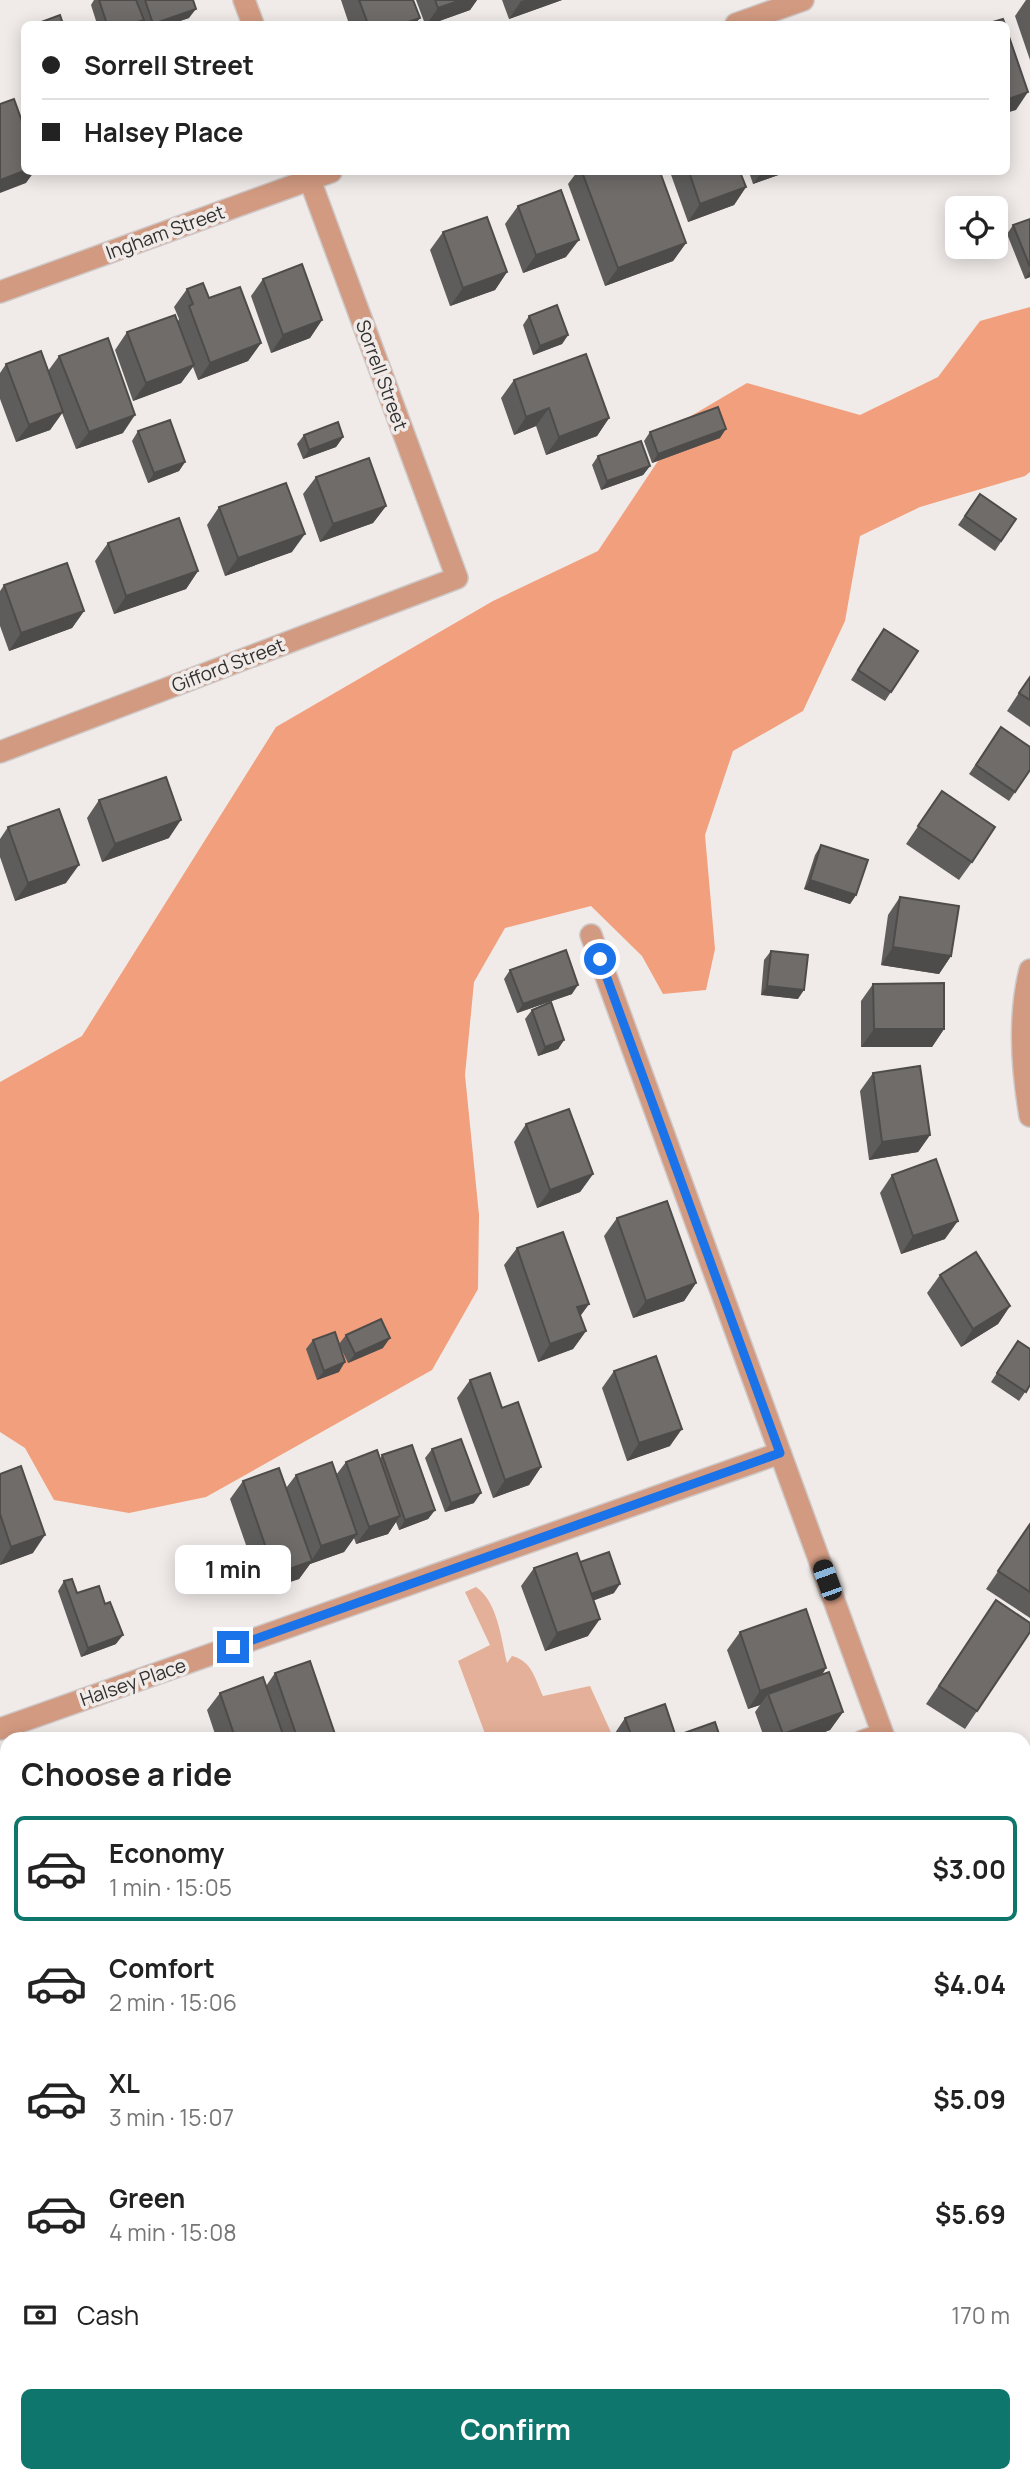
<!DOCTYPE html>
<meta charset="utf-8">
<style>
:root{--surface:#fff;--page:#f2f2f2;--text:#222;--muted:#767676;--line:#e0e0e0;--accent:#0f766e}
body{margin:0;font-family:Manrope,sans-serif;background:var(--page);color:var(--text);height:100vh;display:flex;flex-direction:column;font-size:26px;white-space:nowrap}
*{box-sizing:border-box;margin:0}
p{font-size:23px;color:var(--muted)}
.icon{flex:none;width:38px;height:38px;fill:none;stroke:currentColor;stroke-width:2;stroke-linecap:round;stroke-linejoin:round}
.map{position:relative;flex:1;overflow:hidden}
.sheet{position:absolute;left:0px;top:1732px;width:1031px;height:751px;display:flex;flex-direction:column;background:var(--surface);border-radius:21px 21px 0 0;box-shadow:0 4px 18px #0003}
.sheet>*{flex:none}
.banner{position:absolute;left:21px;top:21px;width:989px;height:154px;border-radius:10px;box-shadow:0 4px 18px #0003;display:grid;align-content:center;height:154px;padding:0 21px;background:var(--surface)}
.buttons{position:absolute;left:945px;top:196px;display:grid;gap:14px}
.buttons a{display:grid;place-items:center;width:63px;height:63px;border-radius:10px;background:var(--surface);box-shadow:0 4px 18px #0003;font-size:35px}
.end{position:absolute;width:32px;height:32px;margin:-16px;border:9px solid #1a73e8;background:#fff;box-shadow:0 0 0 4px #fff}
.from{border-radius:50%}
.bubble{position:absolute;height:49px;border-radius:10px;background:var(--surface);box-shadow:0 4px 18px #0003;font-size:23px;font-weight:700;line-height:49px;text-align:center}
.car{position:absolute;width:21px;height:42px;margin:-21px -10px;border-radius:9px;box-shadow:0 0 5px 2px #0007;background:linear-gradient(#222 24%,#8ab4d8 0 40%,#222 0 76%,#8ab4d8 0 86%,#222 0)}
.banner b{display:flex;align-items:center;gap:24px;height:66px;font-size:26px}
.banner b+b{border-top:2px solid var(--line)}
.banner i{width:18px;height:18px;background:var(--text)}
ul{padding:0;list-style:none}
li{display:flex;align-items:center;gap:21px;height:105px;margin:0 14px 10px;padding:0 7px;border:4px solid transparent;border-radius:10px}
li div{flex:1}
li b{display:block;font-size:26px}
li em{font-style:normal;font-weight:700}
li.on{border-color:var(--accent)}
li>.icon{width:63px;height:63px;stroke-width:1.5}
h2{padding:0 21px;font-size:32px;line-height:84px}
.pay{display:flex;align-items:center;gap:18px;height:77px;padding:0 21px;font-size:26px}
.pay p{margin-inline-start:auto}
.primary-button{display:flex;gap:14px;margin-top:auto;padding:14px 21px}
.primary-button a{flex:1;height:80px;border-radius:10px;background:var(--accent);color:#fff;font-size:28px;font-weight:700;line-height:80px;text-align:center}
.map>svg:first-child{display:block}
</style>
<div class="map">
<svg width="1030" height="2482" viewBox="0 0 1030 2482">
<rect width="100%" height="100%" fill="#f0ebe9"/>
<path fill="#e5b099" d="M476,1587C498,1602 501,1639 507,1663L512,1656C532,1661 535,1679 543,1696L590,1686L614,1739H487L458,1661L490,1645L465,1592Z"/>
<g fill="#f19f7c">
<path d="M1030,307V472L1025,476L920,507L860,536L845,621L803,711L733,751L705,835L715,949L706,990L663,994L642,956L591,906L505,928L474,982L465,1075L479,1215L478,1289L432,1370L206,1497L129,1513L54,1500L25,1448L0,1432V1082L82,1036L276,727L493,601L598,551L686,419L747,383L860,415L938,377L980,321Z"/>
<path d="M1030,1836V2482H599L604,2476H1024V1847Z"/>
</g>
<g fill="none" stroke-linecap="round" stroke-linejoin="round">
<defs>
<g id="lane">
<path d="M861,1740L883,1732"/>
<path d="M0,2421L7,2440"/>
<path d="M20,2476L22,2482"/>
</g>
<g id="street">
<path d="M244,0L253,24"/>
<path d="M736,24L803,0"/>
<path d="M0,292L331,172"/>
<path d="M0,752L457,578L307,172"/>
<path d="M591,935L885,1740"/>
<path d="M1030,970C1018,1017 1022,1069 1030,1116"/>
<path d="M0,1729L780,1453"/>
<path d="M279,2476L281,2482"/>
</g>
<g id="primary">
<path d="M1024,1847L1030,1836"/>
<path d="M511,2482L516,2476"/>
<path d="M599,2482L604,2476"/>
</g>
</defs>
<use href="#lane" stroke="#cec9c8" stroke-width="21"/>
<use href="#street" stroke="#cec9c8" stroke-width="24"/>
<use href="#primary" stroke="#cec9c8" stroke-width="24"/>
<use href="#lane" stroke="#d29a81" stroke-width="18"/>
<use href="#street" stroke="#d29a81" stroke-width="21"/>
<use href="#primary" stroke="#b24e1a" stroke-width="21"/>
</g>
<g fill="#5f5d5b">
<path d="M94,0H193L189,18L171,24H144L143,22L141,24H97L91,5Z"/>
<path d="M341,0H413L420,18L415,24H349Z"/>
<path d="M416,0H477L470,10L431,24H425Z"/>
<path d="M502,0H562L509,19Z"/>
<path d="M1026,0H1030V60L1015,16Z"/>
<path d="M577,172H660L686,243L673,261L605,286L568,184Z"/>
<path d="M670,172H740L746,187L734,205L688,222Z"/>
<path d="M749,172H787L753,184Z"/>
<path d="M518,206L566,257L523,273L505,224Z"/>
<path d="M1030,219V277L1025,279L1007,234L1013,225Z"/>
<path d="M443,232L507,272L495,290L450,306L430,250Z"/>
<path d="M263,279L322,320L310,338L271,353L251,296Z"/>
<path d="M187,289L209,298L261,343L248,361L198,380L193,367L181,383L133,401L115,350L127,332L178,321L179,319L174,307Z"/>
<path d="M529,316L568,335L562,344L533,355L523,325Z"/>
<path d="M59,356L123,433L76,449L62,413L50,430L16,442L0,399V373L6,364L48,371Z"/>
<path d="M514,380L609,418L597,436L546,455L536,426L514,435L501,398Z"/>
<path d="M138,431L185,462L179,471L148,483L132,441Z"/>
<path d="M650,432L720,438L652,463L644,441Z"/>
<path d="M304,435L343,437L336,447L303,459L297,444Z"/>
<path d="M598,456L650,466L643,475L601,490L592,465Z"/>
<path d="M316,477L386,506L373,523L320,542L303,494Z"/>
<path d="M980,494L1016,519L995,551L958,525Z"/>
<path d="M219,507L292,552L225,576L207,525Z"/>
<path d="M108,543L198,571L186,589L114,614L95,561Z"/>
<path d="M4,585L84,611L72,628L9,651L0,626V591Z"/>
<path d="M877,638L918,651L885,701L851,680Z"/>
<path d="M1030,676V727L1007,711Z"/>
<path d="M1001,727L1030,770L1009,801L969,774Z"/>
<path d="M942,791L972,862L959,880L906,844Z"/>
<path d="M99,800L169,838L102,862L87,818Z"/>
<path d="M8,827L66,883L15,901L0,857V839Z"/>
<path d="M821,845L856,895L850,904L804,889L815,855Z"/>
<path d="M900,897L951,956L939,974L881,965L888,915Z"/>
<path d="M771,951L798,999L761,995L764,960Z"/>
<path d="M510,970L572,994L517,1013L504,979Z"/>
<path d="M873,984L944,1029L932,1047H861V1001Z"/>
<path d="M532,1010L564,1040L558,1049L538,1056L525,1019Z"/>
<path d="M873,1073L930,1135L918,1152L869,1160L860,1091Z"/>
<path d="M526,1124L593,1174L580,1192L537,1208L514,1142Z"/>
<path d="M892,1175L945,1239L901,1254L880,1193Z"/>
<path d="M617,1218L696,1283L684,1301L633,1318L604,1236Z"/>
<path d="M517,1248L589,1304L580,1316L586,1331L573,1349L538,1362L504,1265Z"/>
<path d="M940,1275L1010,1306L998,1324L961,1347L927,1293Z"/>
<path d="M346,1335L383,1348L348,1363L339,1344Z"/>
<path d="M313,1340L339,1372L317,1380L306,1349Z"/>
<path d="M1018,1341L1030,1385L1019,1401L991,1382Z"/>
<path d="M614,1371L670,1446L627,1461L602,1388Z"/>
<path d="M470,1380L502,1408L541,1467L529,1485L493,1498L457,1398Z"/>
<path d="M432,1449L474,1503L445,1512L425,1458Z"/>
<path d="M382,1455L435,1510L428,1519L399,1530L396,1522L388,1534L356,1544L354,1538L344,1552L310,1564L299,1579L262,1591L230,1499L243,1481L286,1488L296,1475H336L346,1462L380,1459Z"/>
<path d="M0,1474L33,1553L0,1565Z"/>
<path d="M1030,1524V1618L986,1589Z"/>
<path d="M580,1562L614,1593L594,1600L588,1636L545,1651L521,1586L534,1568Z"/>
<path d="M64,1581L116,1644L81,1657L58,1591Z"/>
<path d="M996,1600L977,1711L965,1729L926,1704Z"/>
<path d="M740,1632L826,1668L822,1675L843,1712L830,1730L804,1740H765L755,1712L760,1705L748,1709L727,1650Z"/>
<path d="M275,1673L337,1740H217L207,1710L220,1693L266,1686Z"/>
<path d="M625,1718L676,1736L721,1740H614L613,1736Z"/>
<path d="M7,2238V2352L0,2354V2240Z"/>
<path d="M7,2354V2369L4,2359Z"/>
<path d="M320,2476H416L411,2482H316Z"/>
</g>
<g fill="#4e4c4a">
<path d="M461,0H477L470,10L431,24H427L438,8Z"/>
<path d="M525,0H562L509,19L521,1Z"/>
<path d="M196,9L189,18L171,24H153Z"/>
<path d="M420,18L415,24H402Z"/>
<path d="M144,20L141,24H131Z"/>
<path d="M1028,92L1016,110L1006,113V100Z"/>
<path d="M24,171V172H34L26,183L0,193V180Z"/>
<path d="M762,172H787L753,184Z"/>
<path d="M746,187L734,205L688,222L700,204Z"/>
<path d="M579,240L566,257L523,273L536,255Z"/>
<path d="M686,243L673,261L605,286L618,268Z"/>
<path d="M1030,271V277L1025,279Z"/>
<path d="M507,272L495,290L450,306L463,288Z"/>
<path d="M322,320L310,338L271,353L283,335Z"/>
<path d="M568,335L562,344L533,355L540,346Z"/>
<path d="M261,343L248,361L198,380L210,363Z"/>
<path d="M194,365L181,383L133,401L146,383Z"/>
<path d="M549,408L536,426L514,435L526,417Z"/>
<path d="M63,412L50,430L16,442L29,425Z"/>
<path d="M135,415L123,433L76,449L89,432Z"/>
<path d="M609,418L597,436L546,455L559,437Z"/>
<path d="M726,429L720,438L652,463L658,454Z"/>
<path d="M343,437L336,447L303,459L309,450Z"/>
<path d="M185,462L179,471L148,483L154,473Z"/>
<path d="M650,466L643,475L601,490L607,481Z"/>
<path d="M386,506L373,523L320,542L333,524Z"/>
<path d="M305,534L292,552L225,576L238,558Z"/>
<path d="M198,571L186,589L114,614L126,596Z"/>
<path d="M84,611L72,628L9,651L21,633Z"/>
<path d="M181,820L169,838L102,862L115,844Z"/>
<path d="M79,865L66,883L15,901L28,883Z"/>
<path d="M810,880L856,895L850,904L804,889Z"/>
<path d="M893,947L951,956L939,974L881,965Z"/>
<path d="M578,985L572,994L517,1013L523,1004Z"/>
<path d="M767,986L804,990L798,999L761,995Z"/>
<path d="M874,1029H944L932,1047H861Z"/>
<path d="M564,1040L558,1049L538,1056L545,1047Z"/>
<path d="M930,1135L918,1152L869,1160L882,1142Z"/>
<path d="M593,1174L580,1192L537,1208L550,1190Z"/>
<path d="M958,1221L945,1239L901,1254L913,1236Z"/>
<path d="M696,1283L684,1301L633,1318L646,1301Z"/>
<path d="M589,1304L576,1322L577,1307Z"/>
<path d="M1010,1306L998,1324L961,1347L973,1329Z"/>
<path d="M586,1331L573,1349L538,1362L550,1344Z"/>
<path d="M390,1338L383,1348L348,1363L355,1354Z"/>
<path d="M345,1362L339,1372L317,1380L324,1371Z"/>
<path d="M682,1429L670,1446L627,1461L639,1443Z"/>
<path d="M541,1467L529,1485L493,1498L505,1480Z"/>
<path d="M481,1493L474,1503L445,1512L451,1503Z"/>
<path d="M435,1510L428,1519L399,1530L405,1520Z"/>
<path d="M400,1516L388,1534L356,1544L369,1527Z"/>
<path d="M357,1534L344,1552L310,1564L299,1579L262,1591L275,1574L311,1561L321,1546Z"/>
<path d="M45,1535L33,1553L0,1565L11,1547Z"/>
<path d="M620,1584L614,1593L584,1604L590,1594Z"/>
<path d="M600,1619L588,1636L545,1651L557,1633Z"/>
<path d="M123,1635L116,1644L81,1657L88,1648Z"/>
<path d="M826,1668L814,1686L768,1694L760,1705L748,1709L760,1691Z"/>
<path d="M843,1712L830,1730L804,1740H779L783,1734Z"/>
<path d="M7,1807V1814L0,1823V1810Z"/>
<path d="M7,1908V1921L0,1924V1910Z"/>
<path d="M7,2017V2030L0,2033V2019Z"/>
<path d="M7,2280V2293L0,2296V2289Z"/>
<path d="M7,2345V2352L0,2354Z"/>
<path d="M413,2476H416L411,2482H407Z"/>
</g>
<g fill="#6f6c6a" stroke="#4e4c4a" stroke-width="2">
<path d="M99,0H136L144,20L131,24H107Z"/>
<path d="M145,0H193L196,9L153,24Z"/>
<path d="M359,0H413L420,18L402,24H368Z"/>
<path d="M435,0H461L438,8Z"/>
<path d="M60,15L63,24H36Z"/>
<path d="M1003,19L1005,24H986Z"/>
<path d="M1006,28L1028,92L1006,100Z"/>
<path d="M14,99L24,127V171L0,180V104Z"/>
<path d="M582,172H660L686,243L618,268Z"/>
<path d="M689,172H740L746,187L700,204Z"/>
<path d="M561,190L579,240L536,255L518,206Z"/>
<path d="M487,217L507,272L463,288L443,232Z"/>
<path d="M1030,219V267L1013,225Z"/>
<path d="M302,264L322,320L283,335L263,279Z"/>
<path d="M203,283L209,298L240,287L261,343L210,363L189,306L193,304L187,289Z"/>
<path d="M557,305L568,335L540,346L529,316Z"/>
<path d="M175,315L194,365L146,383L127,332Z"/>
<path d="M108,338L135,415L89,432L59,356Z"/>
<path d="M41,351L63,412L29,425L6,364Z"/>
<path d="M586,354L609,418L559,437L549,408L526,417L514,380Z"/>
<path d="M718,407L726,429L658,454L650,432Z"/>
<path d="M170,420L185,462L154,473L138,431Z"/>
<path d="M338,422L343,437L309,450L304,435Z"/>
<path d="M641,441L650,466L607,481L598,456Z"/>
<path d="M369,458L386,506L333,524L316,477Z"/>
<path d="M286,483L305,534L238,558L219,507Z"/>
<path d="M980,494L1016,519L1001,541L965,516Z"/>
<path d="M179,518L198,571L126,596L108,543Z"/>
<path d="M67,563L84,611L21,633L4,585Z"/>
<path d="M884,629L918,651L891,692L858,670Z"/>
<path d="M1030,677V700L1019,693Z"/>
<path d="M1001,727L1030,747V770L1015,792L976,765Z"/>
<path d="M166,777L181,820L115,844L99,800Z"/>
<path d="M942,791L995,827L972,862L918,826Z"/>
<path d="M59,809L79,865L28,883L8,827Z"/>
<path d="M821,845L868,860L856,895L810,880Z"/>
<path d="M900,897L959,906L951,956L893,947Z"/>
<path d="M566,950L578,985L523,1004L510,970Z"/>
<path d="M771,951L808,955L804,990L767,986Z"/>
<path d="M944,983V1029H874L873,984Z"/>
<path d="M551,1002L564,1040L545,1047L532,1010Z"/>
<path d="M920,1066L930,1135L882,1142L873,1073Z"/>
<path d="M569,1109L593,1174L550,1190L526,1124Z"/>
<path d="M936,1159L958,1221L913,1236L892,1175Z"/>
<path d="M667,1201L696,1283L646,1301L617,1218Z"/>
<path d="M563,1232L589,1304L577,1307L586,1331L550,1344L517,1248Z"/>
<path d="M976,1252L1010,1306L973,1329L940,1275Z"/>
<path d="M381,1319L390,1338L355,1354L346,1335Z"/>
<path d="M335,1332L345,1362L324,1371L313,1340Z"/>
<path d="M1018,1341L1030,1349V1385L1026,1392L997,1373Z"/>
<path d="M656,1356L682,1429L639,1443L614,1371Z"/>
<path d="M490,1373L502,1408L518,1402L541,1467L505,1480L470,1380Z"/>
<path d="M461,1439L481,1493L451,1503L432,1449Z"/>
<path d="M412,1445L435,1510L405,1520L382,1455Z"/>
<path d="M377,1450L400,1516L369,1527L346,1462Z"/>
<path d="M332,1462L357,1534L321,1546L296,1475Z"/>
<path d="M21,1466L45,1535L11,1547L0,1514V1474Z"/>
<path d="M279,1468L312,1561L275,1574L243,1481Z"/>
<path d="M1030,1524V1592L998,1571Z"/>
<path d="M609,1552L620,1584L591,1594L580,1562Z"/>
<path d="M577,1553L600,1619L557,1633L534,1568Z"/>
<path d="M72,1579L77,1593L99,1586L105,1604L110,1602L123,1635L88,1648L64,1581Z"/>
<path d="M996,1600L1030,1623V1632L977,1711L939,1686Z"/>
<path d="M806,1609L826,1668L760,1691L740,1632Z"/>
<path d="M310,1661L337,1740H298L275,1673Z"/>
<path d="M829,1672L843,1712L783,1734L768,1694Z"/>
<path d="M263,1677L285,1740H236L220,1693Z"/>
<path d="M665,1704L677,1740H633L625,1718Z"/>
<path d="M715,1722L721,1740H677L676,1736Z"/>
<path d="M0,1768L7,1788V1807L0,1810Z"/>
<path d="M7,1814V1908L0,1910V1817Z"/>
<path d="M7,1962V2017L0,2019V1965Z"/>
<path d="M7,2238V2280L0,2261V2240Z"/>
<path d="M7,2289V2319L0,2299V2292Z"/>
<path d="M329,2476H413L407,2482H331Z"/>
</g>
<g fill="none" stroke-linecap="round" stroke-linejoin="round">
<path stroke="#1a73e8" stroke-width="9" d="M233,1647L780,1453L600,959"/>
</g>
<g text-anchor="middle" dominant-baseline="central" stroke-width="7" stroke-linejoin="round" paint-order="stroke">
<g font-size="19" fill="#31302f" stroke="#f0ebe9">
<text transform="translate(165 232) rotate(-20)">Ingham Street</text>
<text transform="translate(382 375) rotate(70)">Sorrell Street</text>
<text transform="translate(228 665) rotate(-21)">Gifford Street</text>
<text transform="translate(133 1682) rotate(-19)">Halsey Place</text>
</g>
</g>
</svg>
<div class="buttons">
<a><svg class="icon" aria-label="locate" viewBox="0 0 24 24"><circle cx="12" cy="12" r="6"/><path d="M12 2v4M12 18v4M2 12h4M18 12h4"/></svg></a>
</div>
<i class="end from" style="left:600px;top:959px"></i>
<i class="end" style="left:233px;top:1647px"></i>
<div class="bubble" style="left:175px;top:1545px;width:116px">1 min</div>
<i class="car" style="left:827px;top:1580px;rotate:340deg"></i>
<div class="banner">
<b><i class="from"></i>Sorrell Street</b>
<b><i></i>Halsey Place</b>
</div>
<section class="sheet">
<h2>Choose a ride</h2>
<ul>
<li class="on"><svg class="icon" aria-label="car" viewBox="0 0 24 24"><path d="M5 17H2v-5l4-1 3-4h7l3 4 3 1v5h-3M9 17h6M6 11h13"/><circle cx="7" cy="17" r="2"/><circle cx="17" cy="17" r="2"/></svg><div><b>Economy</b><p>1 min · 15:05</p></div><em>$3.00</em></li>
<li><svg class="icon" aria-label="car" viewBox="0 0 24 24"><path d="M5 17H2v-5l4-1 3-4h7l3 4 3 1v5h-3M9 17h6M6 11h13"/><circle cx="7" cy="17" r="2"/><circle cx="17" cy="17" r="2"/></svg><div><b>Comfort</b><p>2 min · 15:06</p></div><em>$4.04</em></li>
<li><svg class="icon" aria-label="car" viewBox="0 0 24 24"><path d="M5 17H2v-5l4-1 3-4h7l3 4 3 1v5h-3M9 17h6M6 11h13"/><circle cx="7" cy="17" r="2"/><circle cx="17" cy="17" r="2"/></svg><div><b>XL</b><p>3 min · 15:07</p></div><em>$5.09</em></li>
<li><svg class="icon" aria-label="car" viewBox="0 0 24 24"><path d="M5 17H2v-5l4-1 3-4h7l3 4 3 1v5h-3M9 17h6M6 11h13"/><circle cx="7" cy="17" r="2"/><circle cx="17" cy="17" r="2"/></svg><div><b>Green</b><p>4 min · 15:08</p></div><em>$5.69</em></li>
</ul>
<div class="pay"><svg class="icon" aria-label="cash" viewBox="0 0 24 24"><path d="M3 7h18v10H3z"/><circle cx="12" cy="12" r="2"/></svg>Cash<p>170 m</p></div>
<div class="primary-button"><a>Confirm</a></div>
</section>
</div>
